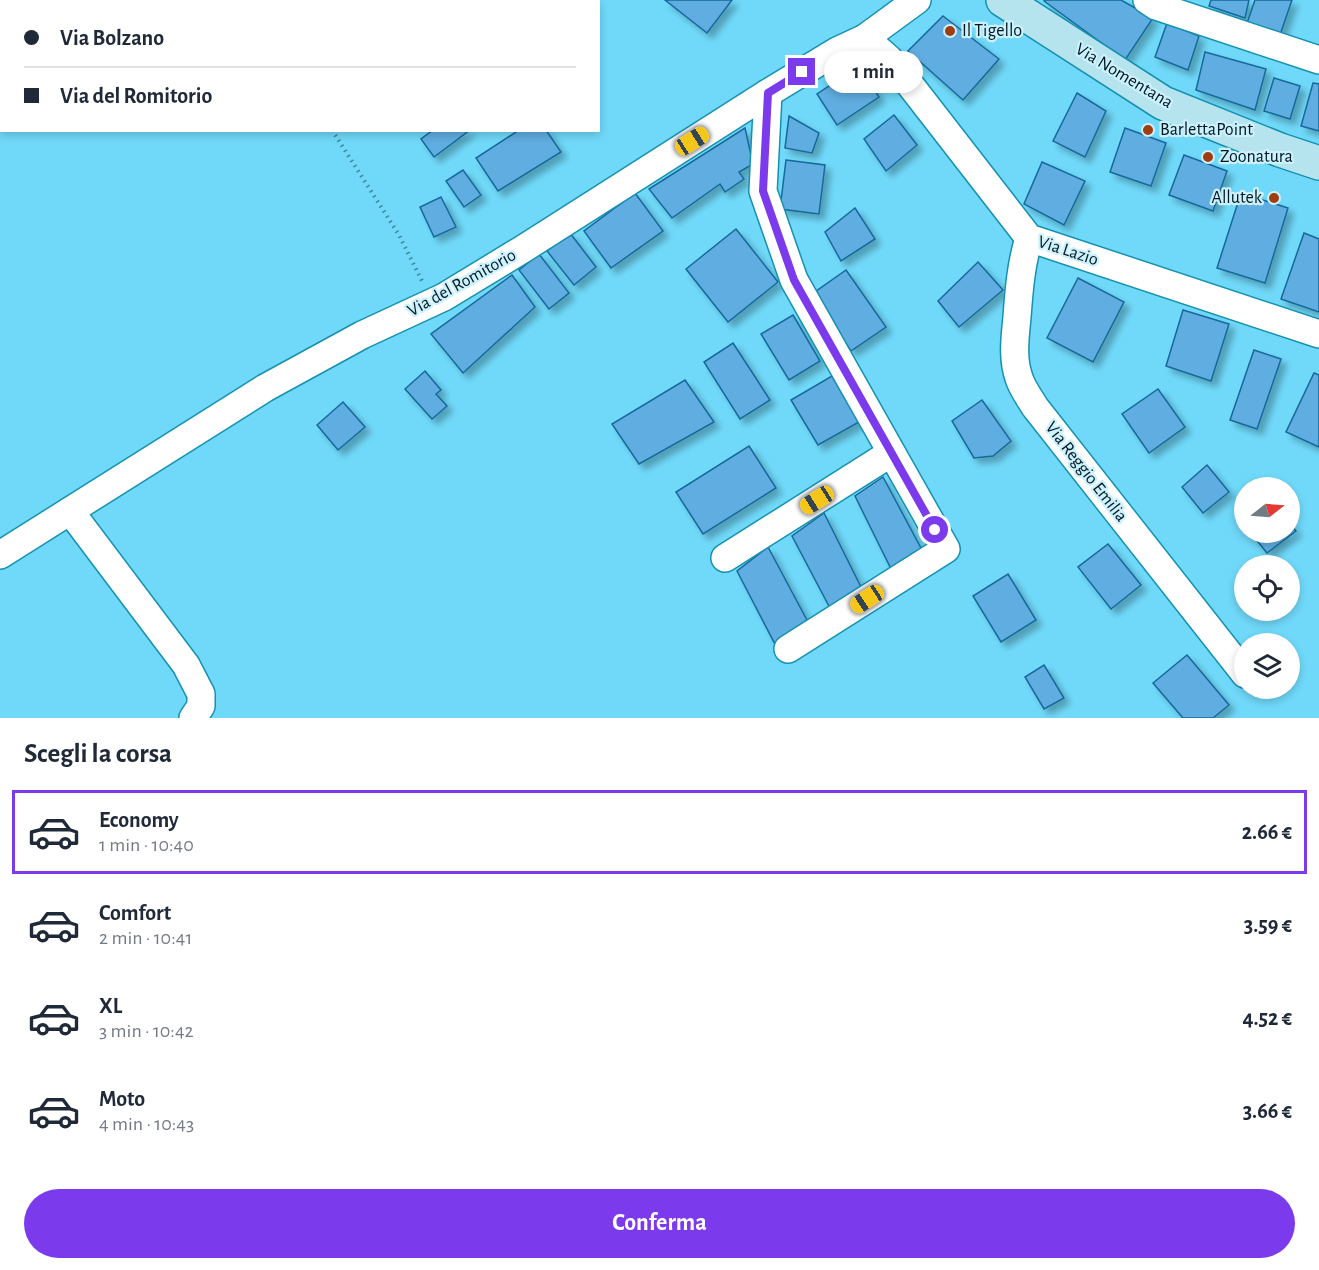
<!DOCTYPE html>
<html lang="it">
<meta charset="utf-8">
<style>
:root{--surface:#fff;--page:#f6f6f7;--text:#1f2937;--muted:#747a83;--line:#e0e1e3;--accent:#7c3aed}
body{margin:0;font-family:"Alegreya Sans",sans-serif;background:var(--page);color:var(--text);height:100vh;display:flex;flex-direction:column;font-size:22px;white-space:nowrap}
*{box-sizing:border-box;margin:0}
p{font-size:20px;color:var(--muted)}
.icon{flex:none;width:33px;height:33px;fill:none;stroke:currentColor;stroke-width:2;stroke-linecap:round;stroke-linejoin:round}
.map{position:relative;height:718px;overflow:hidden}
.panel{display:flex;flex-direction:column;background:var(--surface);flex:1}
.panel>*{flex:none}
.top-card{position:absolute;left:0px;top:0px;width:600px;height:132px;box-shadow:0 3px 9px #0003;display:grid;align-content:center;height:132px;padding:0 24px;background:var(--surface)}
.needle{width:39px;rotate:73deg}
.tools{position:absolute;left:1234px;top:477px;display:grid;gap:12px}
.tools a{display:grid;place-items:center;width:66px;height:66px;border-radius:50%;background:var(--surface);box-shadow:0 3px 9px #0003;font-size:30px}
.end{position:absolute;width:27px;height:27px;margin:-14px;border:8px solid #7c3aed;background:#fff;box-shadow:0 0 0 3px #fff}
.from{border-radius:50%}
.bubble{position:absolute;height:42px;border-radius:21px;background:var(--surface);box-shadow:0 3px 9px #0003;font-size:20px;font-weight:600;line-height:42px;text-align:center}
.car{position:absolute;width:18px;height:36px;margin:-18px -9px;border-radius:8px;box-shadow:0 0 4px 2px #0007;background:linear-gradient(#f5c518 24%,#345 0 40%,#f5c518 0 76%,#345 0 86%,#f5c518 0)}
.top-card b{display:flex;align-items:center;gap:21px;height:57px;font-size:22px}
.top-card b+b{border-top:2px solid var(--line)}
.top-card i{width:15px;height:15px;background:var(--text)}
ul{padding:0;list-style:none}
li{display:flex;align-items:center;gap:18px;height:84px;margin:0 12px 9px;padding:0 12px;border:3px solid transparent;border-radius:0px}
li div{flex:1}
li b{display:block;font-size:22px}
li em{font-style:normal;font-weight:600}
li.on{border-color:var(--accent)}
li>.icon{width:54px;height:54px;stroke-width:1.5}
h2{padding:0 24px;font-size:27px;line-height:72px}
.cta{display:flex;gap:12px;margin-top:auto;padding:12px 24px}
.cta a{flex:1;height:69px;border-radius:36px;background:var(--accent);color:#fff;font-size:24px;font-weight:600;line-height:69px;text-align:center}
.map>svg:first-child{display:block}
</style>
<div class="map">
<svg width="1319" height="718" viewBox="0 0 1319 718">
<defs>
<filter id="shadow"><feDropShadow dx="5.5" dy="5.5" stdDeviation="3" flood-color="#0004"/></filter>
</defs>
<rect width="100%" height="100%" fill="#70d9fa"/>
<g fill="#61ade1" stroke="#146999" stroke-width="1.5" filter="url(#shadow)">
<path d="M665,0H732L707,33Z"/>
<path d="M1045,0H1121L1153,18L1125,60L1044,1Z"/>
<path d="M1211,0H1249L1245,18L1209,6Z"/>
<path d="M1255,0H1292L1280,35L1247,23Z"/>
<path d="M943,16L999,59L963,100L908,51Z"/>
<path d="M1167,23L1199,36L1188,70L1155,57Z"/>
<path d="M1205,52L1266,69L1255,110L1196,90Z"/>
<path d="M859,66L879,97L837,125L817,94Z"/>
<path d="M1274,78L1300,86L1290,119L1264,111Z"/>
<path d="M1313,83L1319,84V131L1301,126Z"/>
<path d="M1077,93L1106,111L1085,157L1053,141Z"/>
<path d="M894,115L917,145L886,171L864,139Z"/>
<path d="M789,116L819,133L812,153L785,148Z"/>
<path d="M745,128L753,164L739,172L744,179L725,192L720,184L672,218L649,189Z"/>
<path d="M1125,128L1166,143L1151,186L1110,172Z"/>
<path d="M433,130H470L434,157L421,139Z"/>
<path d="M519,130H546L561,152L498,191L476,158Z"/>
<path d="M1184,155L1227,171L1213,211L1169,195Z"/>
<path d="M786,160L825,165L819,214L780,209Z"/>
<path d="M1042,162L1085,181L1064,225L1024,204Z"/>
<path d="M463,170L481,195L464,207L446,181Z"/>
<path d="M635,193L663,231L611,268L584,231Z"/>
<path d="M1241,193L1288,208L1265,283L1217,268Z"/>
<path d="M441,197L456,227L434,237L420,207Z"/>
<path d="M855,208L875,239L841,261L825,232Z"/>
<path d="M736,229L778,282L728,322L686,269Z"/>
<path d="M570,233L596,267L574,285L547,251Z"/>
<path d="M1304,233L1319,239V312L1281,299Z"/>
<path d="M539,254L569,293L549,309L519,270Z"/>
<path d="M978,262L1003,290L959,327L938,301Z"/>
<path d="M846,270L886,327L851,351L812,294Z"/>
<path d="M512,275L535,307L463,373L431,334Z"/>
<path d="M1078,278L1124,302L1093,362L1047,338Z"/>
<path d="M1183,310L1229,324L1211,381L1166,366Z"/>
<path d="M793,315L820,361L789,380L761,334Z"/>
<path d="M733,343L770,400L740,419L704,362Z"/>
<path d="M1254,350L1281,359L1257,429L1230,420Z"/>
<path d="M425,371L441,390L436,394L447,406L432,419L405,389Z"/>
<path d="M1314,373L1319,375V447L1286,432Z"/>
<path d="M832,376L859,422L818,445L791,400Z"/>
<path d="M685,380L714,422L639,464L612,424Z"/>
<path d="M1158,389L1185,427L1149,453L1122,414Z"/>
<path d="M982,400L1011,441L993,456L974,458L952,421Z"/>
<path d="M343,402L365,427L338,450L317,425Z"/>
<path d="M749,446L776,488L703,534L676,492Z"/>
<path d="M1207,465L1229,492L1203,513L1182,487Z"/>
<path d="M883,477L922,550L892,571L855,496Z"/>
<path d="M824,513L862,589L831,610L792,536Z"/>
<path d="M1290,524L1296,531L1267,553L1250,532H1290Z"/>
<path d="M1108,544L1141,585L1111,609L1078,567Z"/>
<path d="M768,547L808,622L776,646L737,571Z"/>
<path d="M1008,574L1036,620L1001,642L973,596Z"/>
<path d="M1187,655L1229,705L1213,718H1183L1153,683Z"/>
<path d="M1044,665L1064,698L1044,709L1025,677Z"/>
</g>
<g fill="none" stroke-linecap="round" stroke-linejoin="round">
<defs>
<g id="street">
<path d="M1147,0L1156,6L1319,60"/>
<path d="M865,38L889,59L901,73L1029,238L1319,334"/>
<path d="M768,93L763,191L794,280L946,549L788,649"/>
<path d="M1029,238C1021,264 1019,290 1017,317C1015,338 1012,358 1019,378C1022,388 1029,397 1035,407L1245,674"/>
<path d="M70,511L186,665L201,694V706L193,718"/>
<path d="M0,555L265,388L362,335L444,297L523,249L768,93L837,51L865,38L917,0"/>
<path d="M725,558L891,453"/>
</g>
<path id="secondary" d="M1003,0L1163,103L1280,150L1319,163"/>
</defs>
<use href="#street" stroke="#1591b0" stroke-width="30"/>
<use href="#secondary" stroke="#1591b0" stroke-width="36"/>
<g stroke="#41869c" stroke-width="4" stroke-dasharray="1.5 4.5" stroke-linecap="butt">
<path d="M248,0L249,2"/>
<path d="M332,130L399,235L422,281"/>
</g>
<use href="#street" stroke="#fff" stroke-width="27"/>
<use href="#secondary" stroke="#b5e4ee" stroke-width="33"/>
</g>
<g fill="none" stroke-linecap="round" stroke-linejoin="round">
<path stroke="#7c3aed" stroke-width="8" d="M802,72L768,93L763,191L794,280L935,530"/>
</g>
<g fill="#a13c0f" stroke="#cbf1fe" stroke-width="2">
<circle cx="950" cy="31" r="6"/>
<circle cx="1148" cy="130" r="6"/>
<circle cx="1208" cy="157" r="6"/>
<circle cx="1274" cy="198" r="6"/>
</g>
<g text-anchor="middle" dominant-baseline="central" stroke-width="4.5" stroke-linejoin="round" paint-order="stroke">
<g font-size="18" fill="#02181f" stroke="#cbf1fe" text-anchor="start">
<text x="962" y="31">Il Tigello</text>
<text x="1160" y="130">BarlettaPoint</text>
<text x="1220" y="157">Zoonatura</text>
<text x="1262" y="198" text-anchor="end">Allutek</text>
</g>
<g font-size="18" fill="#02181f" stroke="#cbf1fe">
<text transform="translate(1124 76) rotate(31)">Via Nomentana</text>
<text transform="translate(1068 251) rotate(18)">Via Lazio</text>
<text transform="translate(462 283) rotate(-29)">Via del Romitorio</text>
<text transform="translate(1086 472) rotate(52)">Via Reggio Emilia</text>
</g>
</g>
</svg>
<div class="tools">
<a><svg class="needle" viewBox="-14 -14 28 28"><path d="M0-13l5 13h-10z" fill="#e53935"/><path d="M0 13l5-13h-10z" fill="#747a83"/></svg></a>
<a><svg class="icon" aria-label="locate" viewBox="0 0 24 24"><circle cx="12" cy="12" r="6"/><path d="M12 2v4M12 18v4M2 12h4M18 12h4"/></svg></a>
<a><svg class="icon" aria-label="layers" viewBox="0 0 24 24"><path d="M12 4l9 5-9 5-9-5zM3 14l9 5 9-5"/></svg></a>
</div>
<i class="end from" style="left:935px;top:530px"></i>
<i class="end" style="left:802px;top:72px"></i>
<div class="bubble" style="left:824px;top:51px;width:99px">1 min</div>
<i class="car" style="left:692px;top:141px;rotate:58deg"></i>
<i class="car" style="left:817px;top:500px;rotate:238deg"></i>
<i class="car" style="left:867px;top:599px;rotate:237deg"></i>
<div class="top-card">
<b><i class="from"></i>Via Bolzano</b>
<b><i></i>Via del Romitorio</b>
</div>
</div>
<section class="panel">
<h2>Scegli la corsa</h2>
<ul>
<li class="on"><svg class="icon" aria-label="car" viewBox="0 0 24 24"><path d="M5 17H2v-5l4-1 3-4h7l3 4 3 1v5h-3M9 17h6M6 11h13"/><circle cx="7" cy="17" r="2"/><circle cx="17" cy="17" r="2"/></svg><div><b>Economy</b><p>1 min · 10:40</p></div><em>2.66 €</em></li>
<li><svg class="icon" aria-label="car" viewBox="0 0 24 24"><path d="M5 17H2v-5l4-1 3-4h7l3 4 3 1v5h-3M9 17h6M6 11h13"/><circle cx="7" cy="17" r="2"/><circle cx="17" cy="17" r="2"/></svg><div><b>Comfort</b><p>2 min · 10:41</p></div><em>3.59 €</em></li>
<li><svg class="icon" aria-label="car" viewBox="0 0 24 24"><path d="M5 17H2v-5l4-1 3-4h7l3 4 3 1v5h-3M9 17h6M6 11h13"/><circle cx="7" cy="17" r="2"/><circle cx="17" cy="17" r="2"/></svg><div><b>XL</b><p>3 min · 10:42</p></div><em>4.52 €</em></li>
<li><svg class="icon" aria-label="car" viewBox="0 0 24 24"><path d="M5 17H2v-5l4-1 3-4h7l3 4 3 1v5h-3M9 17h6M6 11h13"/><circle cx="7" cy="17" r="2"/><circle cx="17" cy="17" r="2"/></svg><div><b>Moto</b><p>4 min · 10:43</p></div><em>3.66 €</em></li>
</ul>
<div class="cta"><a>Conferma</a></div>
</section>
